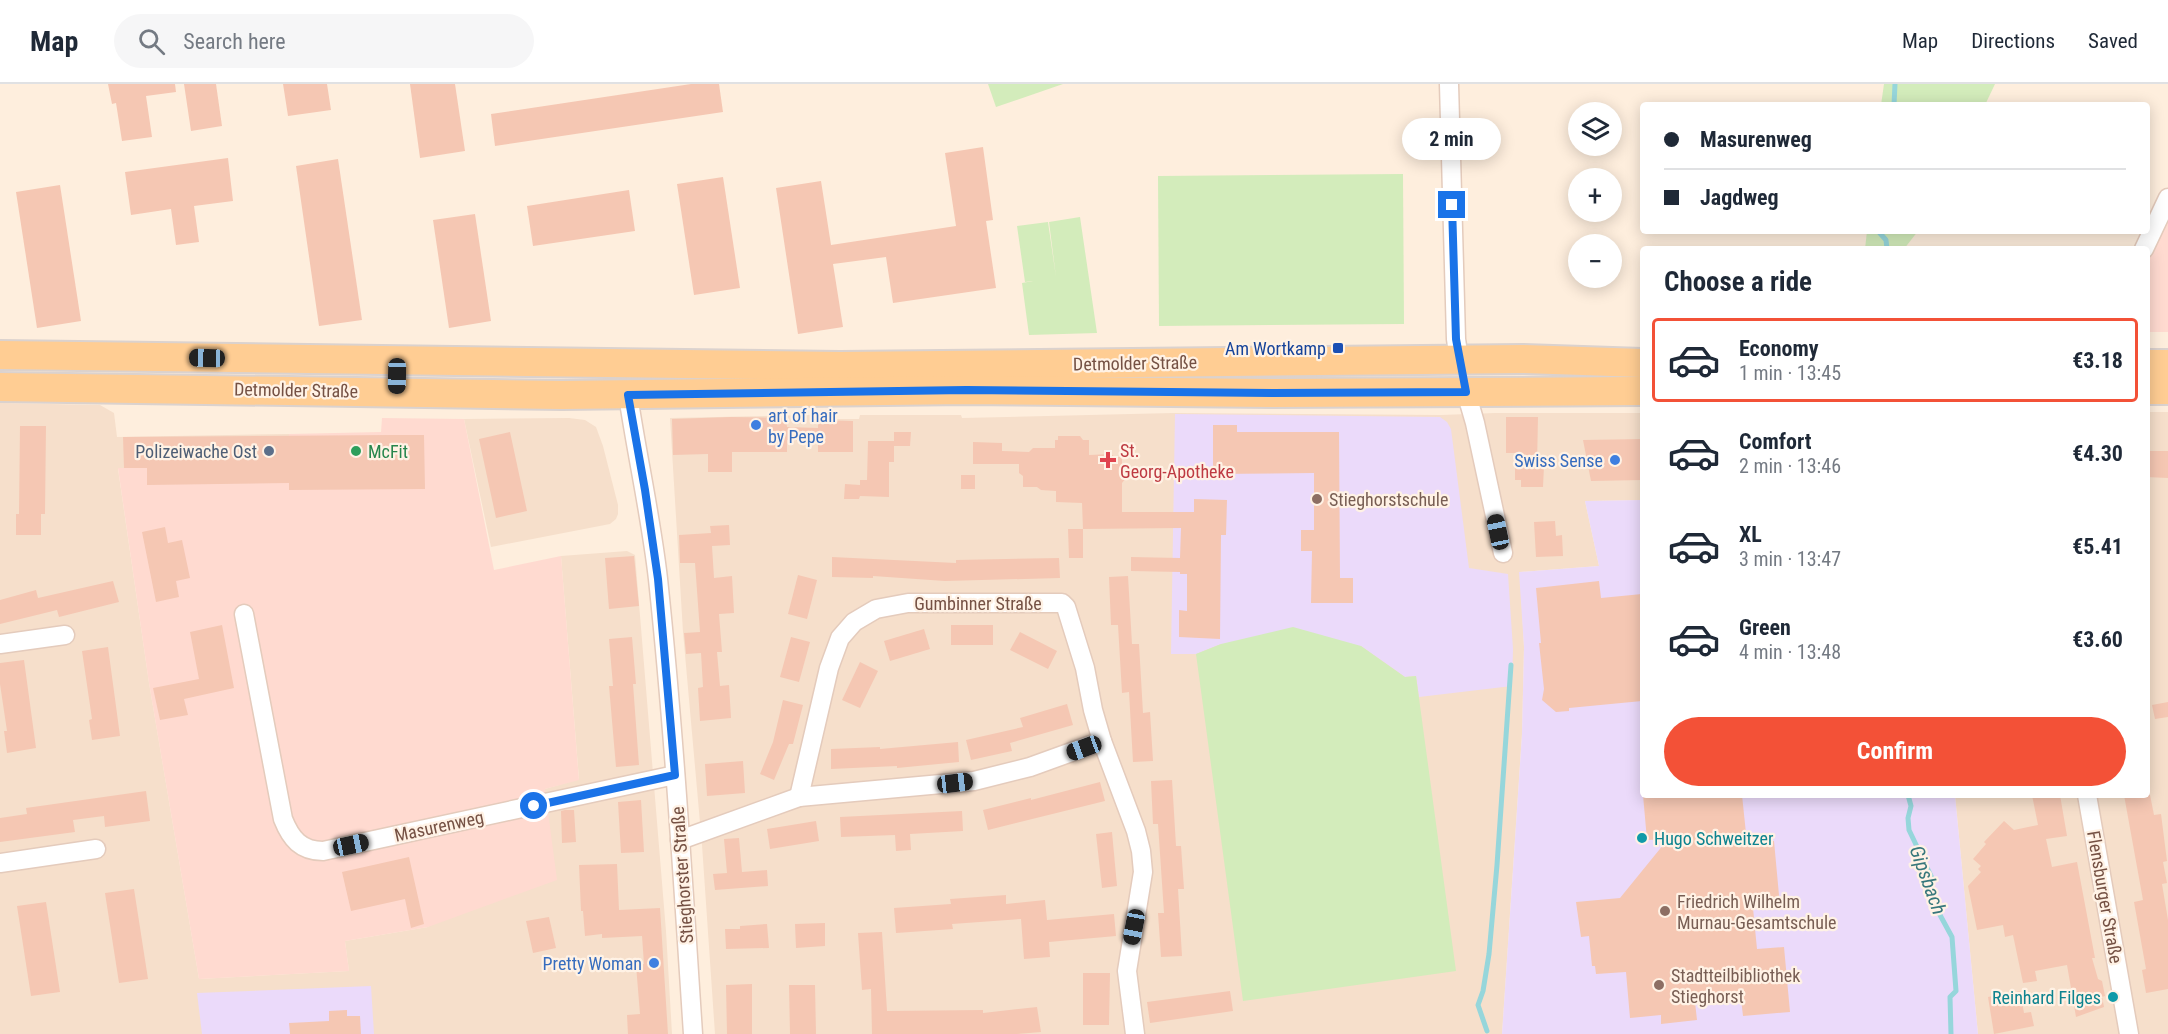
<!DOCTYPE html>
<meta charset="utf-8">
<style>
:root{--surface:#fff;--page:#f6f6f7;--text:#1f2937;--muted:#747a83;--line:#e0e1e3;--accent:#f35137}
body{margin:0;font-family:"Roboto Condensed",sans-serif;background:var(--page);color:var(--text);height:100vh;display:flex;flex-direction:column;font-size:22px;white-space:nowrap}
*{box-sizing:border-box;margin:0}
p{font-size:20px;color:var(--muted)}
.icon{flex:none;width:33px;height:33px;fill:none;stroke:currentColor;stroke-width:2;stroke-linecap:round;stroke-linejoin:round}
.map{position:relative;flex:1;overflow:hidden}
.sheet{position:absolute;left:1640px;top:162px;width:510px;height:552px;display:flex;flex-direction:column;background:var(--surface);border-radius:6px;box-shadow:0 3px 15px #0003}
.sheet>*{flex:none}
.guide{position:absolute;left:1640px;top:18px;width:510px;height:132px;border-radius:6px;box-shadow:0 3px 15px #0003;display:grid;align-content:center;height:132px;padding:0 24px;background:var(--surface)}
.buttons{position:absolute;left:1568px;top:18px;display:grid;gap:12px}
.buttons a{display:grid;place-items:center;width:54px;height:54px;border-radius:50%;background:var(--surface);box-shadow:0 3px 15px #0003;font-size:30px}
.end{position:absolute;width:27px;height:27px;margin:-14px;border:8px solid #1a73e8;background:#fff;box-shadow:0 0 0 3px #fff}
.from{border-radius:50%}
.bubble{position:absolute;height:42px;border-radius:21px;background:var(--surface);box-shadow:0 3px 15px #0003;font-size:20px;font-weight:700;line-height:42px;text-align:center}
.car{position:absolute;width:18px;height:36px;margin:-18px -9px;border-radius:8px;box-shadow:0 0 4px 2px #0007;background:linear-gradient(#222 24%,#8ab4d8 0 40%,#222 0 76%,#8ab4d8 0 86%,#222 0)}
.guide b{display:flex;align-items:center;gap:21px;height:57px;font-size:22px}
.guide b+b{border-top:2px solid var(--line)}
.guide i{width:15px;height:15px;background:var(--text)}
ul{padding:0;list-style:none}
li{display:flex;align-items:center;gap:18px;height:84px;margin:0 12px 9px;padding:0 12px;border:3px solid transparent;border-radius:6px}
li div{flex:1}
li b{display:block;font-size:22px}
li em{font-style:normal;font-weight:700}
li.on{border-color:var(--accent)}
li>.icon{width:54px;height:54px;stroke-width:1.5}
h2{padding:0 24px;font-size:27px;line-height:72px}
.primary-button{display:flex;gap:12px;margin-top:auto;padding:12px 24px}
.primary-button a{flex:1;height:69px;border-radius:36px;background:var(--accent);color:#fff;font-size:24px;font-weight:700;line-height:69px;text-align:center}
header{display:flex;align-items:center;gap:36px;box-sizing:border-box;height:84px;padding:0 30px;background:var(--surface);border-bottom:2px solid var(--line)}
header strong{font-size:28px}
nav{display:flex;gap:33px;margin-inline-start:auto;font-size:21px}
.search{width:420px;height:54px;background:var(--page);display:flex;align-items:center;gap:15px;box-sizing:border-box;padding:0 21px;border-radius:33px;color:var(--muted);font-size:22px}
.map>svg:first-child{display:block}
</style>
<header>
<strong>Map</strong>
<div class="search"><svg class="icon" aria-label="search" viewBox="0 0 24 24"><circle cx="10" cy="10" r="6"/><path d="M15 15l6 6"/></svg>Search here</div>
<nav><a>Map</a><a>Directions</a><a>Saved</a></nav>
</header>
<div class="map">
<svg width="2168" height="950" viewBox="0 0 2168 950">
<rect width="100%" height="100%" fill="#feeedd"/>
<g fill="#f6dfcb">
<path d="M0,319L100,321L114,329L117,353L289,350V383L118,385L149,599L199,895L349,887L345,857L428,843L545,705L579,695L561,472L627,467L635,471L666,847L672,950H0Z"/>
<path d="M2147,328H2168V950H1978L1955,711H2146Z"/>
<path d="M1173,329L1441,331L1495,329H1642V416L1585,417L1599,482L1520,488L1524,563L1522,650L1502,950H715L702,761L683,548L670,334L810,331V335H859L860,331H961L962,334Z"/>
<path d="M569,334L585,336L596,343L603,362L618,421V430L616,435L610,440L491,463L464,335Z"/>
</g>
<g fill="#ffdad0">
<path d="M2168,134V248H2147L2146,179Z"/>
<path d="M382,334L464,335L494,486L561,472L579,696L545,705L557,796L428,843L345,857L349,887L199,895L149,599L118,384L288,383L289,350L381,348Z"/>
</g>
<g fill="#ebdafa">
<path d="M1175,330L1440,333L1447,338L1451,345L1469,484L1508,490L1513,565L1512,602L1419,613L1416,592L1405,593L1361,562L1221,560L1196,570H1171Z"/>
<path d="M1642,416V711H1955L1978,950H1502L1522,650L1524,563L1519,488L1599,482L1585,417Z"/>
<path d="M371,902L374,950H202L197,909Z"/>
</g>
<g fill="#d3ecbb">
<path d="M988,0H1063L996,23Z"/>
<path d="M1884,0H1995L1985,21H1881Z"/>
<path d="M1403,90L1404,240L1159,242L1158,92Z"/>
<path d="M1080,133L1097,249L1029,251L1022,199L1033,197L1025,198L1017,142L1048,138L1056,193L1049,138Z"/>
<path d="M1867,147H1918L1904,165H1865Z"/>
<path d="M1293,543L1361,562L1405,593L1416,592L1456,887L1243,917L1196,570L1221,560Z"/>
</g>
<g fill="none" stroke-linecap="round" stroke-linejoin="round">
<g stroke="#96d6db" stroke-width="5">
<path d="M1894,21L1895,0"/>
<path d="M1878,147L1886,156L1887,165"/>
<path d="M1908,711L1911,722L1908,734L1909,746L1932,794L1930,808L1934,820L1952,853L1956,907L1950,913L1951,950"/>
<path d="M1487,947L1478,921L1483,907L1489,870L1497,781L1511,581"/>
</g>
</g>
<g fill="#f5c7b3">
<path d="M108,0H175L176,8L146,12L152,53L122,57L116,19L112,20Z"/>
<path d="M184,0H216L222,42L191,47Z"/>
<path d="M283,0H327L331,26L288,32Z"/>
<path d="M410,0H455L465,67L420,74Z"/>
<path d="M691,0H719L723,28L495,62L491,30Z"/>
<path d="M983,63L993,136L986,137L996,204L893,219L886,173L833,180L843,243L798,250L776,104L821,97L831,161L956,142L945,69Z"/>
<path d="M228,74L233,117L194,122L199,158L176,161L171,125L131,131L125,88Z"/>
<path d="M338,75L362,236L319,242L296,82Z"/>
<path d="M723,93L740,204L694,211L677,100Z"/>
<path d="M60,101L81,237L37,244L16,108Z"/>
<path d="M629,106L635,147L533,162L527,122Z"/>
<path d="M475,130L491,237L449,244L433,136Z"/>
<path d="M731,333L786,334L787,343L818,344V336L853,337V368H818V357L787,356V368H732V388H708V370L673,371L672,335Z"/>
<path d="M1506,333H1538L1537,381L1544,382L1543,403H1521V396H1515V369H1506Z"/>
<path d="M1213,341H1237V348H1339L1340,494H1353V519H1311L1312,467H1301V446H1314V389L1213,390Z"/>
<path d="M20,342H46L45,430H41V451H16V430H19Z"/>
<path d="M510,348L527,427L496,434L479,355Z"/>
<path d="M894,348H911L910,362H894V378H889V413L860,412L859,415H844L845,400L860,401V396H867L868,357H894Z"/>
<path d="M393,351H424L425,405L289,406V399L147,401V384H124L123,353Z"/>
<path d="M1058,352H1080L1083,356H1089V371L1111,370L1115,373H1122V385L1126,389V394L1122,399V428H1194V415L1227,416L1226,451H1221L1220,555L1179,553V526L1187,527V490H1180V488L1131,487V473L1180,474L1181,444L1083,445L1082,419L1056,418V407L1041,406L1037,403H1023V392L1019,389V380H973V358L1002,359V367L1029,368L1033,364H1055V356H1058Z"/>
<path d="M1642,355V396L1591,397L1583,356Z"/>
<path d="M2146,367H2168V394L2146,393Z"/>
<rect x="961" y="391" width="14" height="14"/>
<path d="M1555,437L1556,452L1562,451L1563,472L1536,473L1534,438Z"/>
<path d="M729,441L730,461L712,462L714,494L732,492L734,529L719,530L722,568H717L720,602L729,601L731,634L700,637L698,604L703,603L701,569L686,570L684,549L700,548L695,479H680L679,451L711,449L710,442Z"/>
<path d="M165,443L168,459L182,456L190,494L176,497L179,513L156,518L142,448Z"/>
<path d="M1068,445H1083V474H1069Z"/>
<path d="M634,472L639,522L609,525L605,474Z"/>
<path d="M832,473L956,479V476L1059,474L1060,494L945,497L873,492V494L832,493Z"/>
<path d="M798,491L817,496L807,535L788,530Z"/>
<path d="M1128,492L1132,560H1139L1143,629L1150,628L1153,677L1133,678L1129,608L1122,609L1118,541H1111L1109,493Z"/>
<path d="M113,497L119,518L59,533L57,526L0,540V516L36,506L38,514Z"/>
<path d="M1599,497L1601,514L1642,510V617L1569,624V627L1556,628L1542,616L1544,605L1539,559H1541L1536,504Z"/>
<path d="M222,541L234,604L184,615L188,631L160,636L153,604L199,595L190,548Z"/>
<rect x="951" y="541" width="42" height="20"/>
<path d="M924,545L930,565L890,577L884,557Z"/>
<path d="M1020,548L1057,567L1048,585L1010,566Z"/>
<path d="M632,553L636,600H633L639,681L616,683L609,602H613L609,555Z"/>
<path d="M791,553L810,558L799,598L780,593Z"/>
<path d="M108,563L120,652L92,656L89,636L92,635L82,567Z"/>
<path d="M24,576L36,664L7,669L4,647H7L0,600V579Z"/>
<path d="M860,578L878,587L860,624L842,616Z"/>
<path d="M783,616L803,621L793,660H789L774,696L760,690L773,658Z"/>
<path d="M2168,618V633L2155,635L2152,621Z"/>
<path d="M1067,620L1073,641L1010,659L1012,667L971,676L966,656L1023,643L1020,634Z"/>
<path d="M958,658L959,678L897,684V682L831,685V665L880,663V665Z"/>
<path d="M743,677L745,709L707,712L705,680Z"/>
<path d="M1172,696L1176,762H1181L1184,805H1178L1182,872L1161,873L1158,829H1164L1158,740H1153L1151,697Z"/>
<path d="M1100,698L1105,717L988,746L983,726L1031,714V716Z"/>
<path d="M146,707L150,737L105,743L104,732L73,736L75,748L0,758V734L27,730L26,724Z"/>
<path d="M1643,711H1742L1747,759L1774,757L1780,822L1753,824L1757,865L1784,863L1790,928L1743,932L1741,915L1695,918L1697,936L1661,940V931L1630,934L1626,888L1596,890L1595,882H1592L1589,852L1581,853L1576,818L1620,814L1668,755L1647,756Z"/>
<path d="M2032,711H2060L2067,752L2046,755L2052,783L2077,778L2095,874H2092L2098,895L2102,897L2105,912L2102,913L2104,923L2076,933L2067,881L2035,887L2037,897L2023,899L2013,851L2005,853L2003,841L1977,846L1968,802L1981,788L1978,785L1981,782L1973,775L1986,760L1984,758L2004,737L2014,746L2038,741Z"/>
<path d="M2124,711H2150L2154,731L2161,730L2167,777L2163,778L2167,799L2162,800L2168,836V905L2146,909L2142,886L2146,885L2134,818L2143,816Z"/>
<path d="M641,716L644,768L621,769L618,718Z"/>
<path d="M565,726H574L576,758L562,759L561,727Z"/>
<path d="M962,727L963,747L910,750L911,766L896,767L895,751L841,753L840,733Z"/>
<path d="M816,737L819,757L770,765L767,745Z"/>
<path d="M1112,748L1117,802L1102,804L1096,750Z"/>
<path d="M739,754L742,788L767,786L768,802L715,806L713,790L727,789L724,755Z"/>
<path d="M409,773L424,840L411,844L405,815L351,827L342,788Z"/>
<path d="M617,780L619,826L660,824L668,950H628L627,931L640,930L636,881L644,880L642,852L602,854V850L585,852L583,827H581L579,781Z"/>
<path d="M134,805L148,895L119,899L105,809Z"/>
<path d="M1006,811V820L1045,816L1047,836L1114,830L1116,852L1049,858L1050,873L1024,875L1021,835L952,840L953,845L896,849L894,824L951,820L950,815Z"/>
<path d="M46,818L60,908L31,912L17,822Z"/>
<path d="M549,833L556,864L533,869L526,837Z"/>
<path d="M825,839V862L796,864L795,840Z"/>
<path d="M767,840L769,864L726,865L725,845H740V842Z"/>
<path d="M882,848L887,927L983,926V929L1037,923L1041,948L1017,950H872L871,905L862,906L858,849Z"/>
<path d="M1083,889H1110L1109,941H1083Z"/>
<path d="M752,900V950H727L726,901Z"/>
<path d="M789,901H815L816,950H790Z"/>
<path d="M1230,907L1233,927L1150,939L1147,918Z"/>
<path d="M2020,907L2024,929L2031,928L2034,942L1994,950L1988,913Z"/>
<path d="M347,926V932H360L361,950H290L289,939L329,937V927Z"/>
</g>
<g fill="none" stroke-linecap="round" stroke-linejoin="round">
<defs>
<g id="street">
<path d="M1449,0L1456,255L1459,276"/>
<path d="M2144,165L2168,114"/>
<path d="M1466,308L1475,339L1503,469"/>
<path d="M628,311C637,372 651,433 658,495C674,646 683,798 693,950"/>
<path d="M244,530L283,735C291,755 301,767 323,767L675,691"/>
<path d="M0,560L65,551"/>
<path d="M2087,711L2129,950"/>
<path d="M799,713L829,584L840,554L854,538L876,525L908,519H1062L1066,523L1085,584L1093,626L1102,657L1136,747L1141,767L1143,788L1127,887L1135,950"/>
<path d="M680,756L799,713L974,697L1030,683L1102,657"/>
<path d="M0,779L96,765"/>
</g>
<g id="primary">
<path d="M0,271L840,282L1523,275L1642,279"/>
<path d="M2146,280H2168"/>
<path d="M0,303L562,311L966,306L1273,309L1642,307"/>
<path d="M2146,306H2168"/>
</g>
</defs>
<use href="#street" stroke="#e4cbbc" stroke-width="21"/>
<use href="#primary" stroke="#dbd2ce" stroke-width="32"/>
<use href="#street" stroke="#fff" stroke-width="18"/>
<use href="#primary" stroke="#ffcd93" stroke-width="28"/>
</g>
<g fill="none" stroke-linecap="round" stroke-linejoin="round">
<path stroke="#1a73e8" stroke-width="8" d="M534,722L675,691L658,495L645,406L628,311L966,306L1273,309L1466,308L1456,255L1452,121"/>
</g>
<rect fill="#1a4fb4" stroke="#fff2e5" stroke-width="2" x="1332" y="258" width="12" height="12" rx="3"/>
<g fill="#3f7fe0" stroke="#fff2e5" stroke-width="2">
<circle cx="756" cy="341" r="6"/>
<circle cx="1615" cy="376" r="6"/>
<circle cx="654" cy="879" r="6"/>
</g>
<circle fill="#5c6f8a" stroke="#fff2e5" stroke-width="2" cx="269" cy="367" r="6"/>
<circle fill="#2e9e5b" stroke="#fff2e5" stroke-width="2" cx="356" cy="367" r="6"/>
<path fill="#e0444e" stroke="#fff2e5" stroke-width="2" d="M1105 367h6v6h6v6h-6v6h-6v-6h-6v-6h6z"/>
<g fill="#8d6e63" stroke="#fff2e5" stroke-width="2">
<circle cx="1317" cy="415" r="6"/>
<circle cx="1665" cy="827" r="6"/>
<circle cx="1659" cy="901" r="6"/>
</g>
<g fill="#0f9aa8" stroke="#fff2e5" stroke-width="2">
<circle cx="1642" cy="754" r="6"/>
<circle cx="2113" cy="913" r="6"/>
</g>
<g text-anchor="middle" dominant-baseline="central" stroke-width="4.5" stroke-linejoin="round" paint-order="stroke">
<g font-size="18" fill="#164399" stroke="#fff2e5" text-anchor="end">
<text x="1326" y="264">Am Wortkamp</text>
</g>
<g font-size="18" fill="#755144" stroke="#fff2e5">
<text transform="translate(1135 279) rotate(-1)">Detmolder Straße</text>
<text transform="translate(296 306) rotate(1)">Detmolder Straße</text>
<text x="978" y="519">Gumbinner Straße</text>
<text transform="translate(439 742) rotate(-12)">Masurenweg</text>
<text transform="translate(682 791) rotate(-94)">Stieghorster Straße</text>
<text transform="translate(2105 813) rotate(80)">Flensburger Straße</text>
</g>
<g font-size="18" fill="#366cbe" stroke="#fff2e5" text-anchor="end">
<text x="768" y="331" text-anchor="start">art of hair<tspan x="768" dy="21">by Pepe</tspan></text>
<text x="1603" y="376">Swiss Sense</text>
<text x="642" y="879">Pretty Woman</text>
</g>
<g font-size="18" fill="#be3a42" stroke="#fff2e5" text-anchor="start">
<text x="1120" y="366">St.<tspan x="1120" dy="21">Georg-Apotheke</tspan></text>
</g>
<g font-size="18" fill="#4e5e75" stroke="#fff2e5" text-anchor="end">
<text x="257" y="367">Polizeiwache Ost</text>
</g>
<g font-size="18" fill="#27864d" stroke="#fff2e5" text-anchor="start">
<text x="368" y="367">McFit</text>
</g>
<g font-size="18" fill="#785e54" stroke="#fff2e5" text-anchor="start">
<text x="1329" y="415">Stieghorstschule</text>
<text x="1677" y="817">Friedrich Wilhelm<tspan x="1677" dy="21">Murnau-Gesamtschule</tspan></text>
<text x="1671" y="891">Stadtteilbibliothek<tspan x="1671" dy="21">Stieghorst</tspan></text>
</g>
<g font-size="18" fill="#0d838f" stroke="#fff2e5" text-anchor="start">
<text x="1654" y="754">Hugo Schweitzer</text>
<text x="2101" y="913" text-anchor="end">Reinhard Filges</text>
</g>
<g font-size="20" font-style="italic" fill="#37777c" stroke="#fff2e5">
<text transform="translate(1928 796) rotate(70)">Gipsbach</text>
</g>
</g>
</svg>
<div class="buttons">
<a><svg class="icon" aria-label="layers" viewBox="0 0 24 24"><path d="M12 4l9 5-9 5-9-5zM3 14l9 5 9-5"/></svg></a>
<a>+</a>
<a>−</a>
</div>
<i class="end from" style="left:534px;top:722px"></i>
<i class="end" style="left:1452px;top:121px"></i>
<div class="bubble" style="left:1402px;top:34px;width:99px">2 min</div>
<i class="car" style="left:207px;top:274px;rotate:271deg"></i>
<i class="car" style="left:397px;top:292px;rotate:181deg"></i>
<i class="car" style="left:1498px;top:448px;rotate:348deg"></i>
<i class="car" style="left:1084px;top:664px;rotate:250deg"></i>
<i class="car" style="left:955px;top:699px;rotate:83deg"></i>
<i class="car" style="left:351px;top:761px;rotate:78deg"></i>
<i class="car" style="left:1134px;top:843px;rotate:191deg"></i>
<div class="guide">
<b><i class="from"></i>Masurenweg</b>
<b><i></i>Jagdweg</b>
</div>
<section class="sheet">
<h2>Choose a ride</h2>
<ul>
<li class="on"><svg class="icon" aria-label="car" viewBox="0 0 24 24"><path d="M5 17H2v-5l4-1 3-4h7l3 4 3 1v5h-3M9 17h6M6 11h13"/><circle cx="7" cy="17" r="2"/><circle cx="17" cy="17" r="2"/></svg><div><b>Economy</b><p>1 min · 13:45</p></div><em>€3.18</em></li>
<li><svg class="icon" aria-label="car" viewBox="0 0 24 24"><path d="M5 17H2v-5l4-1 3-4h7l3 4 3 1v5h-3M9 17h6M6 11h13"/><circle cx="7" cy="17" r="2"/><circle cx="17" cy="17" r="2"/></svg><div><b>Comfort</b><p>2 min · 13:46</p></div><em>€4.30</em></li>
<li><svg class="icon" aria-label="car" viewBox="0 0 24 24"><path d="M5 17H2v-5l4-1 3-4h7l3 4 3 1v5h-3M9 17h6M6 11h13"/><circle cx="7" cy="17" r="2"/><circle cx="17" cy="17" r="2"/></svg><div><b>XL</b><p>3 min · 13:47</p></div><em>€5.41</em></li>
<li><svg class="icon" aria-label="car" viewBox="0 0 24 24"><path d="M5 17H2v-5l4-1 3-4h7l3 4 3 1v5h-3M9 17h6M6 11h13"/><circle cx="7" cy="17" r="2"/><circle cx="17" cy="17" r="2"/></svg><div><b>Green</b><p>4 min · 13:48</p></div><em>€3.60</em></li>
</ul>
<div class="primary-button"><a>Confirm</a></div>
</section>
</div>
